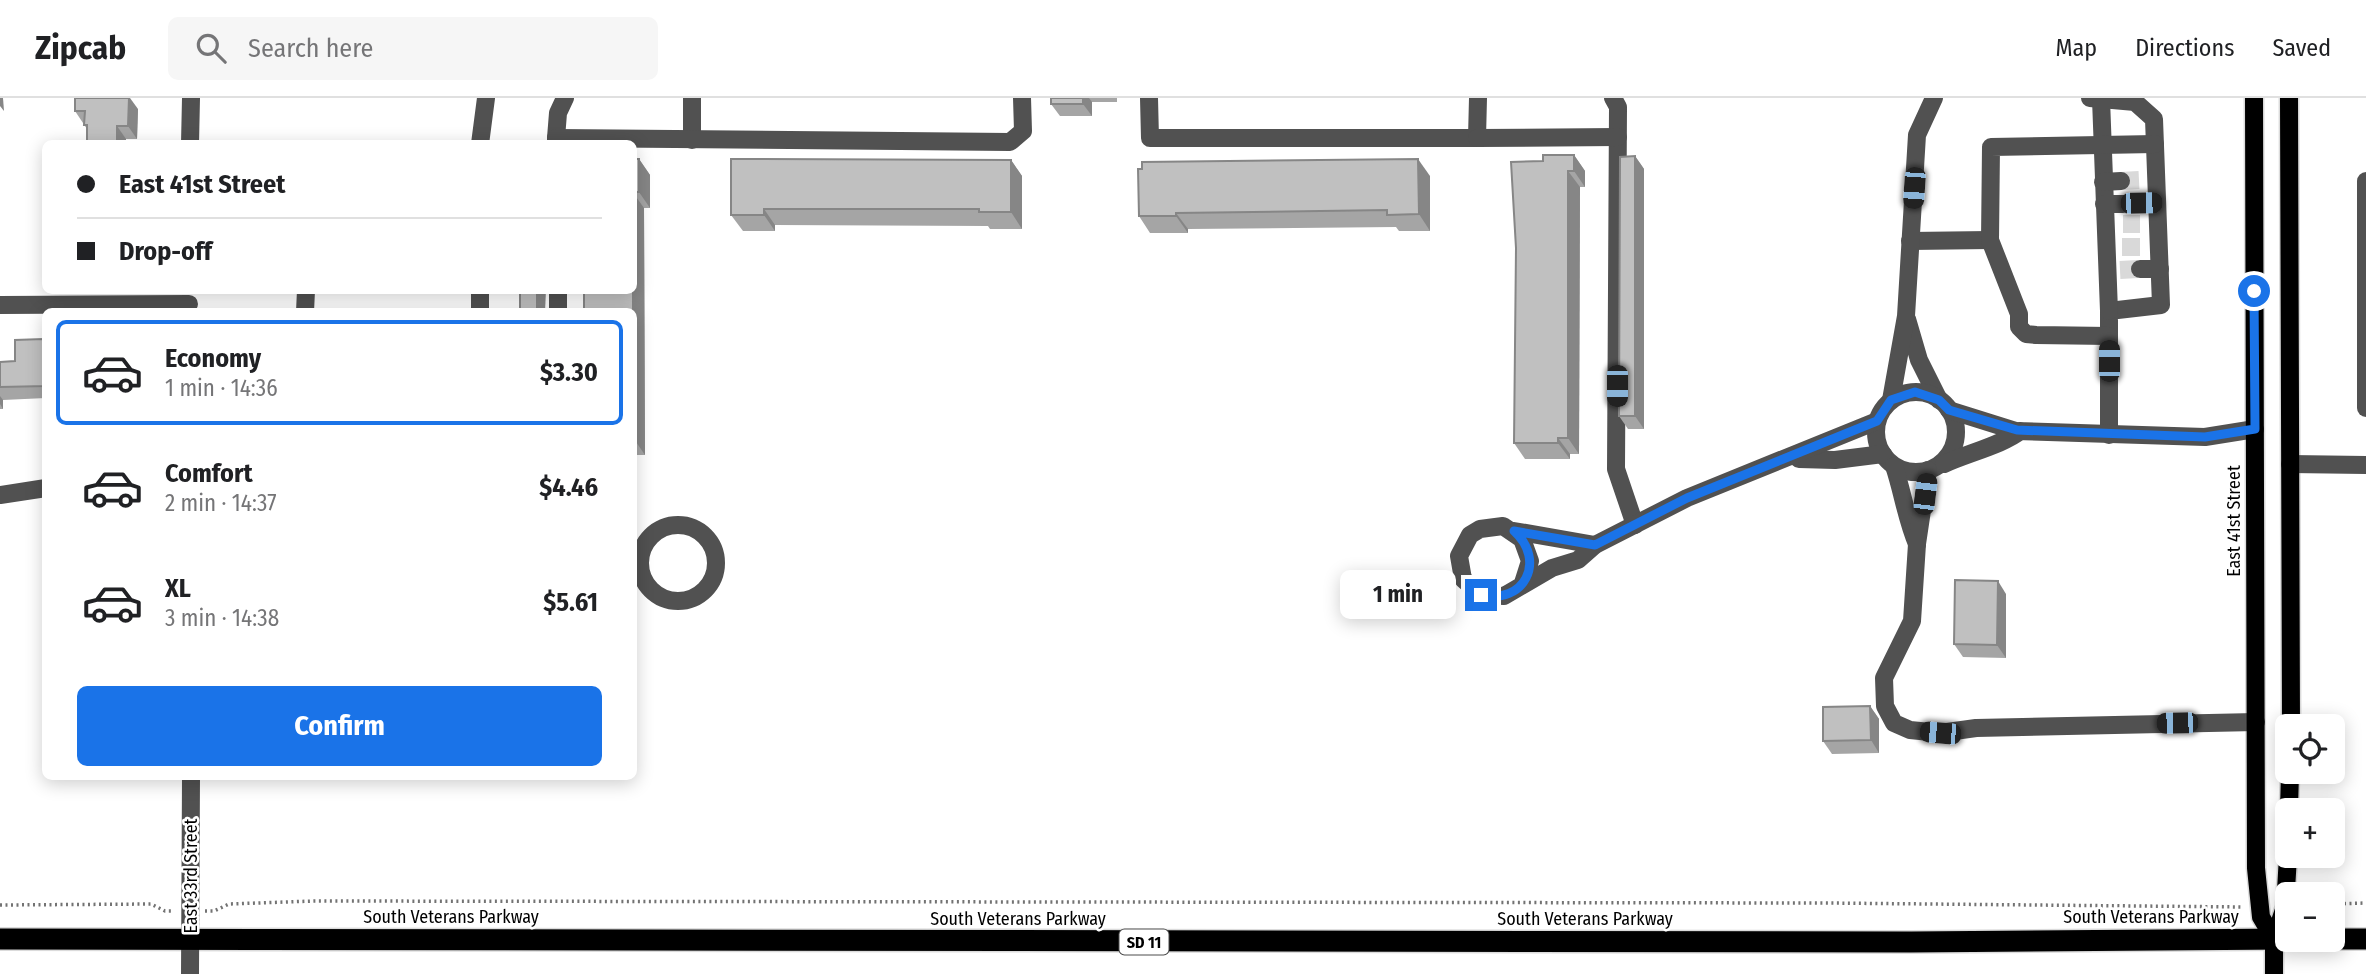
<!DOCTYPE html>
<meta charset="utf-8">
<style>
:root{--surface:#fff;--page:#f6f6f6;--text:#202124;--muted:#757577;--line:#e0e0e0;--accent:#1a73e8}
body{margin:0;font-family:"Fira Sans Condensed",sans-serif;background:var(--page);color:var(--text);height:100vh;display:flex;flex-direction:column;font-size:26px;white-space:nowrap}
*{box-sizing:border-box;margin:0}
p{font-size:23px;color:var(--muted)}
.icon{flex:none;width:38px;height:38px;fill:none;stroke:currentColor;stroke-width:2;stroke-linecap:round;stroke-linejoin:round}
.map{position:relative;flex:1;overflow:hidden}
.sheet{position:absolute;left:42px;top:210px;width:595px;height:472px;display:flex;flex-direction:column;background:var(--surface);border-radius:10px;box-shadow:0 4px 18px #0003}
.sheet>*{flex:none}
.hud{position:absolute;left:42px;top:42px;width:595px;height:154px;border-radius:10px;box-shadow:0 4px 18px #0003;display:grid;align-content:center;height:154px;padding:0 35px;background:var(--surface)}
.controls{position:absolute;left:2275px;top:616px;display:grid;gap:14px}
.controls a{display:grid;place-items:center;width:70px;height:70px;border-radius:10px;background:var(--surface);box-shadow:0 4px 18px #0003;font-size:35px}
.end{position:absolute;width:32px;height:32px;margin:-16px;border:9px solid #1a73e8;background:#fff;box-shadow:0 0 0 4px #fff}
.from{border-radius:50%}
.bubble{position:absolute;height:49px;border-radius:10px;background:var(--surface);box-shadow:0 4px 18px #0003;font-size:23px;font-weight:700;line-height:49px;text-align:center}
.car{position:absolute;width:21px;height:42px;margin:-21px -10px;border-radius:9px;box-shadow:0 0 5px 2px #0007;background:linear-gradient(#222 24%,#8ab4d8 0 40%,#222 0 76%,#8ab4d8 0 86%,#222 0)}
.hud b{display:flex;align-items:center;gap:24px;height:66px;font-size:26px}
.hud b+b{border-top:2px solid var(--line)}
.hud i{width:18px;height:18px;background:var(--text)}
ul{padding:12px 0 0;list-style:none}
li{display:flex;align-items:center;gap:21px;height:105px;margin:0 14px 10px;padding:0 21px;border:4px solid transparent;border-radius:10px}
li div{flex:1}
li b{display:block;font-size:26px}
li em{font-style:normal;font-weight:700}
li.active{border-color:var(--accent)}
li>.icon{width:63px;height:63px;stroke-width:1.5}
.action{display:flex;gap:14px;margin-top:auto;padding:14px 35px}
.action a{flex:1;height:80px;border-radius:10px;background:var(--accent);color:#fff;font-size:28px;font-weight:700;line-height:80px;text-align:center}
header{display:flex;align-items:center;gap:42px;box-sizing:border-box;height:98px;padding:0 35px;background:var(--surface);border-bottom:2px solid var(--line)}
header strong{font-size:33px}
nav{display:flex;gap:38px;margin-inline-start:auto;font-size:24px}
.search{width:490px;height:63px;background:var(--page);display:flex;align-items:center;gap:18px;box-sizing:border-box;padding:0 24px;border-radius:10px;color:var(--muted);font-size:26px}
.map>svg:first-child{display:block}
</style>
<header>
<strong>Zipcab</strong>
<div class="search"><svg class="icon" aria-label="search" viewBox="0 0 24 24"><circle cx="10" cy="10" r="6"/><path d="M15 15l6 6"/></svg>Search here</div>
<nav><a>Map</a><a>Directions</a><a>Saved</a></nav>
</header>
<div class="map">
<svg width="2366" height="876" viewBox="0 0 2366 876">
<rect width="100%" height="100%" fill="#fff"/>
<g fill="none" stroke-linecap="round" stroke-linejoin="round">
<g stroke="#d9d9d9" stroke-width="18" stroke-dasharray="18 9" stroke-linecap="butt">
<path d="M2121,83L2141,82"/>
<path d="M2123,106L2141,105"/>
<path d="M2123,126H2140"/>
<path d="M2122,149H2142"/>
<path d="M2120,172L2140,171"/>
</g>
<defs>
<g id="major">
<path d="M2254,0L2256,770L2261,819L2274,841"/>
<path d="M2289,0L2291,628"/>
<path d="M2289,712L2290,674"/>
<path d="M2274,876V841L2285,809L2288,758"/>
</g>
<g id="highway">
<path d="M0,841L1911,844L2287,841"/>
<path d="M2333,841H2366"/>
</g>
</defs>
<use href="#major" stroke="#dbdbdb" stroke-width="21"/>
<use href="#highway" stroke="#dbdbdb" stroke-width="24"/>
<g stroke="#737373" stroke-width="3.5" stroke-dasharray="2 3.5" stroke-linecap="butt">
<path d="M2333,806L2366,805"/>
<path d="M0,807L151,806L165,813H173"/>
<path d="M205,813H214L229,806L314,803L1826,805L2243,809"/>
</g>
<g stroke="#515151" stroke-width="18">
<path d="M692,0V42"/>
<path d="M1149,0L1150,40H1477L1478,0"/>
<path d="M1613,0L1618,9L1616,371L1635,427"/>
<path d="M2090,0L2135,4L2154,21L2161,207L2109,213V337"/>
<path d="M2101,1L2109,213"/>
<path d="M556,40L558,15L565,0"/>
<path d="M1477,40L1618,39"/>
<path d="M190,46L191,0"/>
<path d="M480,46L486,0"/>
<path d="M556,46V40L1010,44L1023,33L1022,0"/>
<path d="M2366,83V310"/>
<path d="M2103,84L2121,83"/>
<path d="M2104,106H2123"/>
<path d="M1910,143L1990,142"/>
<path d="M2140,171H2160"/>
<path d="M558,192V214"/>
<path d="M0,207L189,206"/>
<path d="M305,214L306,192"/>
<path d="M480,214V192"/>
<path d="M1907,221L1919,262L1939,302"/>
<path d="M2109,238L2036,237L2026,236L2019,229V216L1990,142L1991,49L2155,46"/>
<circle cx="1916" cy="334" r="40"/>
<path d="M1891,302L1906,218L1917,37L1934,0"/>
<path d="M1949,312L2016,333L2205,339L2255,331"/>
<path d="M1799,361L1835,362L1883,356"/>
<path d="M1944,366C1965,356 2005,346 2020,333"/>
<path d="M2290,366L2366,367"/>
<path d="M1894,368C1903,395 1906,420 1917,446"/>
<path d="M1928,372L1917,446L1912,523L1884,580L1885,608L1894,625L1910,632L1940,635L1976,630L2256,624"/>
<path d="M0,397L46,390"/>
<circle cx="678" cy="465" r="38"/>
<path d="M1514,433L1595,447"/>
<path d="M1523,485L1530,463L1522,441L1503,428L1480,431L1470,437L1459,458L1463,481L1481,497L1504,498L1552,470L1578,462L1595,447L1687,400L1877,323"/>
<path d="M190,876L191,679"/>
</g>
<use href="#major" stroke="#000" stroke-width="18"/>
<use href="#highway" stroke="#000" stroke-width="21"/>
</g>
<g fill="#a5a5a5">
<path d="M1051,0H1117V4H1092V18H1060L1051,6Z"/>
<path d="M138,11L137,41H126V46H87V31L75,13Z"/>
<path d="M1574,57L1585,73V89H1580L1579,356H1570V361H1525L1514,345L1543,63Z"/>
<path d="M1635,58L1644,71V331H1628L1619,318Z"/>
<path d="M634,61H639L650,77V110H644L645,357H634Z"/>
<path d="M1011,62L1022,78V131H990L988,128L775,127V133H743L731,117Z"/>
<path d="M1430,78V133H1399L1396,129L1188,131V135H1150L1139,118Z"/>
<path d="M43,241L46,244V300L3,302V311H0V264L15,263Z"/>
<path d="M2006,496V560L1963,559L1954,546Z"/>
<path d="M1870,608L1879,621V655L1832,656L1823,643Z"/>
</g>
<g fill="#868686">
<path d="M0,0H3L4,13L0,8Z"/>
<path d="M129,0H130L138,11L137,41L128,28Z"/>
<path d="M1083,0H1089L1092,4V18L1083,6Z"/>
<path d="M117,28L126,41V46H117Z"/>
<path d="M1574,57L1585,73V89L1574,73Z"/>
<path d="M1635,58L1644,71V331L1635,318Z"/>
<path d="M639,61L650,77V110L639,94Z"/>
<path d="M1418,61L1430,78V133L1419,116Z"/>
<path d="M1011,62L1022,78V131L1011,114Z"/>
<path d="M1568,73L1580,89L1579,356L1568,340Z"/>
<path d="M634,96L644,110L645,357L634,341L633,192H634Z"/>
<path d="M764,111L775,127V133L764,117Z"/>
<path d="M1176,115L1188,131V135L1176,118Z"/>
<path d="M537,192H546L545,214H537Z"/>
<path d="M0,298L3,302V311L0,306Z"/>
<path d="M1558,340L1570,356V361L1558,345Z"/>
<path d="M1998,483L2006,496V560L1997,547Z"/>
<path d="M1870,608L1879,621V655L1871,642Z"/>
</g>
<g fill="#c0c0c0" stroke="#868686" stroke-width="2">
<path d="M75,0H129L128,28H117V46H87V27H84L85,13H75Z"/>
<rect x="1051" y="0" width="32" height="6"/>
<path d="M1543,57H1574V73H1568V340H1558V345H1514L1516,150L1511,64L1543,63Z"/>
<path d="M1635,58V318H1619L1620,59Z"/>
<rect x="634" y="61" width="5" height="33"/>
<path d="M731,61L1011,62V114H979V111H764V117H731Z"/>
<path d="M1418,61L1419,116L1387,117V112L1176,115V118H1139L1138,71H1142V64Z"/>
<rect x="520" y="192" width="17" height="22"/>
<rect x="584" y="192" width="49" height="22"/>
<path d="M43,241V254H46V288L0,289V264L15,263V242Z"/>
<path d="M1955,482L1998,483L1997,547L1954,546Z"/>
<path d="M1870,608L1871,642L1823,643V609Z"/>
</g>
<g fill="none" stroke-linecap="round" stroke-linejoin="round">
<path stroke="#1a73e8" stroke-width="9" d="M1481,497C1524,507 1547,463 1514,433L1595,447L1687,400L1877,323L1891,302L1915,294L1939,302L1949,312L2017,332L2205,339L2255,331L2254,193"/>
</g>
<g text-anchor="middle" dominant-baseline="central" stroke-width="5" stroke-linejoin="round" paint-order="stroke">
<rect fill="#fff" stroke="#4c4c4c" stroke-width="2" x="1119.5" y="831.5" width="49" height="25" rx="5"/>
<g font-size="16" font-weight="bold" fill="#000">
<text x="1144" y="844">SD 11</text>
</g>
<g font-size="18" fill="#000" stroke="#fff">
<text transform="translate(2234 423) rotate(-90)">East 41st Street</text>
<text transform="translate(191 778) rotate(-90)">East 33rd Street</text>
<text x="451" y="819">South Veterans Parkway</text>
<text x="2151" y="819">South Veterans Parkway</text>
<text x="1018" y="821">South Veterans Parkway</text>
<text x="1585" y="821">South Veterans Parkway</text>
</g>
</g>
</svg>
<div class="controls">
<a><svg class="icon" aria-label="locate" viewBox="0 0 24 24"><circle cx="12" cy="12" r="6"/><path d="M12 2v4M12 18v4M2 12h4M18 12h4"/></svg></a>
<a>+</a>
<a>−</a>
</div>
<i class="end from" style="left:2254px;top:193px"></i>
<i class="end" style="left:1481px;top:497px"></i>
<div class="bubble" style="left:1340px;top:472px;width:116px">1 min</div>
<i class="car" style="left:1914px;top:90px;rotate:184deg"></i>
<i class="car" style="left:2141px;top:105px;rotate:89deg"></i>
<i class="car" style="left:2109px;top:263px;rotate:0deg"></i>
<i class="car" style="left:1617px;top:288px;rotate:180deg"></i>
<i class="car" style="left:1925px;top:396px;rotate:7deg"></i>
<i class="car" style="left:2177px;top:625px;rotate:269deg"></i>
<i class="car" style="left:1940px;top:635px;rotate:275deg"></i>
<div class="hud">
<b><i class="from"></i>East 41st Street</b>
<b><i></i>Drop-off</b>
</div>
<section class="sheet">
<ul>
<li class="active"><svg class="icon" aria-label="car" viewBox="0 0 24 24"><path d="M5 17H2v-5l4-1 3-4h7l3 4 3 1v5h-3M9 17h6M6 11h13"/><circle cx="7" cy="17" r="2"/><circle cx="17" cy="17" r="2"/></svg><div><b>Economy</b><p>1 min · 14:36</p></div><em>$3.30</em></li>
<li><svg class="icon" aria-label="car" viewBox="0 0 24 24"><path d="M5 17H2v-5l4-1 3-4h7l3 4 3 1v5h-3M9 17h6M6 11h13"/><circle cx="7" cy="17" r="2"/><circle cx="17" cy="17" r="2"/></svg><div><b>Comfort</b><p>2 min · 14:37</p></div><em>$4.46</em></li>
<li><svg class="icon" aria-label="car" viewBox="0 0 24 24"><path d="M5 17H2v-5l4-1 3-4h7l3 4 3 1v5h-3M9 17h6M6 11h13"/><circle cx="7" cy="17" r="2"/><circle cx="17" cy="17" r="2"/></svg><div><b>XL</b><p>3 min · 14:38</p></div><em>$5.61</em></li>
</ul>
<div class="action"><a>Confirm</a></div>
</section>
</div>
